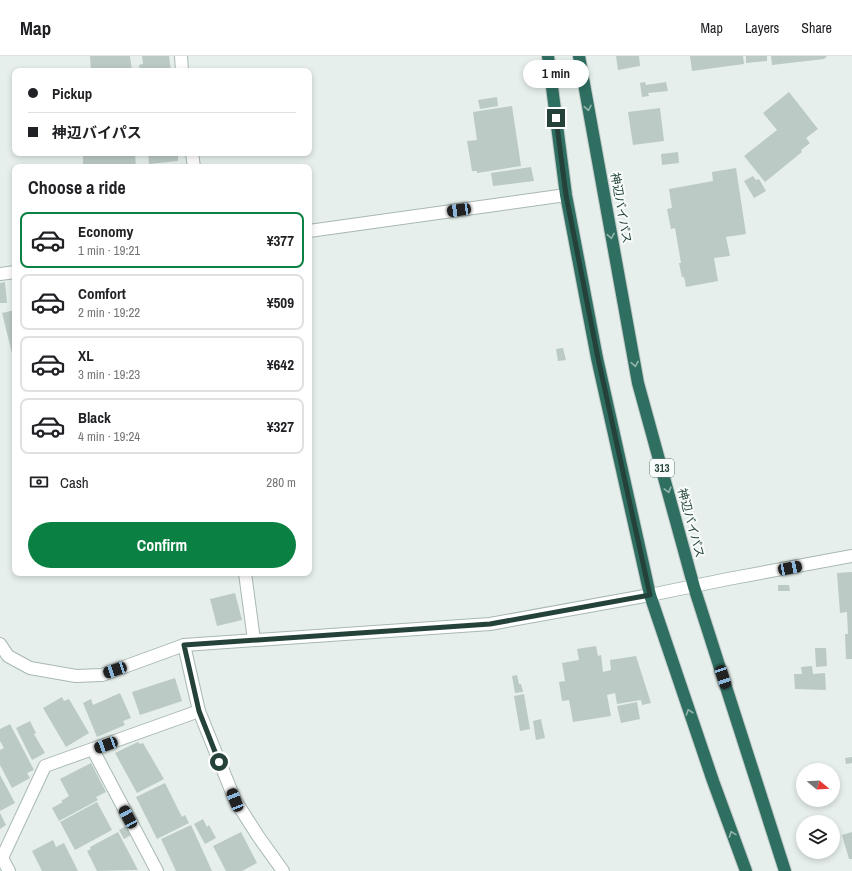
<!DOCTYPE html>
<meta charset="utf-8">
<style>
:root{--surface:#fff;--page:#f2f2f2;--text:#202124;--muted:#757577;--line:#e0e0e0;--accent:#0b8043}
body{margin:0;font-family:"Archivo Narrow","Noto Sans JP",sans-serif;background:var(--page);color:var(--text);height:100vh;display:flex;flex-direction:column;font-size:15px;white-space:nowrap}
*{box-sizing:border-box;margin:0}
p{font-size:13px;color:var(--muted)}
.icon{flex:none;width:22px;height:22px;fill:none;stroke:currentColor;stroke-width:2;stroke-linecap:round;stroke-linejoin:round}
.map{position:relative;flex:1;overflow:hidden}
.drawer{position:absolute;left:12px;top:108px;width:300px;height:412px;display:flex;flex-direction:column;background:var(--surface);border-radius:8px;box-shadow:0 2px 6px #0003}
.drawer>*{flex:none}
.top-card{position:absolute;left:12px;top:12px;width:300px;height:88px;border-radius:8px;box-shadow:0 2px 6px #0003;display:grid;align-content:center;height:88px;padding:0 16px;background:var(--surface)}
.needle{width:26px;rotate:108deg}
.fabs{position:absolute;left:796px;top:707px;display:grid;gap:8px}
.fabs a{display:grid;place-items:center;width:44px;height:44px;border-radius:50%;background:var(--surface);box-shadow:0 2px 6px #0003;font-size:20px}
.end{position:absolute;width:18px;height:18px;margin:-9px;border:5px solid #24423a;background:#fff;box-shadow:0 0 0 2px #fff}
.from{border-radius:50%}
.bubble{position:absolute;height:28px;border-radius:14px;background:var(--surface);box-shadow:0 2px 6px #0003;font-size:13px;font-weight:700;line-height:28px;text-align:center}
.car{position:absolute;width:12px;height:24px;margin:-12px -6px;border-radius:5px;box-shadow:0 0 3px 1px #0007;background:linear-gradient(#222 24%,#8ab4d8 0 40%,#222 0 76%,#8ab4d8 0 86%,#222 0)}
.top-card b{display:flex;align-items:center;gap:14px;height:38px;font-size:15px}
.top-card b+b{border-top:1px solid var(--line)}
.top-card i{width:10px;height:10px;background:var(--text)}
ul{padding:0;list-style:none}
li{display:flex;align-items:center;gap:12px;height:56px;margin:0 8px 6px;padding:0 8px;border:2px solid var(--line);border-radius:8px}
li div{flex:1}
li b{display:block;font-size:15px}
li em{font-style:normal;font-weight:700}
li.active{border-color:var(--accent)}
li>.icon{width:36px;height:36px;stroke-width:1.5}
h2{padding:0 16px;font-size:18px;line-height:48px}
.pay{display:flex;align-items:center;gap:10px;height:44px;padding:0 16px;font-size:15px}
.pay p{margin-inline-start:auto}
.button{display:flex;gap:8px;margin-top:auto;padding:8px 16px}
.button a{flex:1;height:46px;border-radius:24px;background:var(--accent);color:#fff;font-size:16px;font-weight:700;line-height:46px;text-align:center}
header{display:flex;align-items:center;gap:24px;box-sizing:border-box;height:56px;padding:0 20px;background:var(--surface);border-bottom:1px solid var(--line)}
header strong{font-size:19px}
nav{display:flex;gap:22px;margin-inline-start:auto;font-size:14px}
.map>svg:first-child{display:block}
</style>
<header>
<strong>Map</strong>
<nav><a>Map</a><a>Layers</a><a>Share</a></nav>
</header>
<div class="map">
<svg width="852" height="815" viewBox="0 0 852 815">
<rect width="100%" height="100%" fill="#e6efeb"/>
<g fill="#bbcac4">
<path d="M90,0H130L132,15H91Z"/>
<path d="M142,0H169L171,15H140L139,9L143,8Z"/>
<path d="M616,0H639L640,10L618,14Z"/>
<path d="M690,0H743L744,8L692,15Z"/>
<path d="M746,0H767V5L746,7Z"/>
<path d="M771,0H827L824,3L772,9Z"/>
<path d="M645,26L646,29L666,26L668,35L648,37L649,40L642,41L640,27Z"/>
<path d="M789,36L818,73L806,82L810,87L801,94L802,96L765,126L744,100L777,74L763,57Z"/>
<path d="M497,41L498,50L480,53L478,44Z"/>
<path d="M512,50L521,110L477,117V115H472L467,85L477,84L473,56Z"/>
<path d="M660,52L664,85L633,89L628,56Z"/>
<path d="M678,96L679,107L662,109L661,98Z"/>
<path d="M80,97H135L136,111H83V100H80Z"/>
<path d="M148,97H178V105L149,108Z"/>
<path d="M531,111L534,125L493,130L491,117Z"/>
<path d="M736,112L746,178L726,181L730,200L714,202L718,225L686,231L684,221H682L679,207H681L675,172L671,173L667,153L672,152L669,133L713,125L712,116Z"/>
<path d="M753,120L756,124L759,123L766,135L754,142L744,125Z"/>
<path d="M5,226L7,247H0V227Z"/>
<path d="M15,254V301H13L2,257Z"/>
<path d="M563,292L566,304L558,305L556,293Z"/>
<path d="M852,516V603H846L845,578H848L847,556L840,557L837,517Z"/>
<path d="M778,529H789L790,535H778Z"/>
<path d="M235,537L242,564L217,570L210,543Z"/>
<path d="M596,590L598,600L601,599L603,616L611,614L610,604L636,600L651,647L642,649L641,644L617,648L615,637L607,639L611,660L573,666L569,644L562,645L559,626L565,625L562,607L579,604L577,593Z"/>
<path d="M815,592H826L827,610L816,611Z"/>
<path d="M812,610L813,618L825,617L826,634L795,633L794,618H802L801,611Z"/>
<path d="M517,619L519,628H521L523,636L515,637L512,620Z"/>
<path d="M175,622L182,645L140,659L132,636Z"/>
<path d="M120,637L131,662L123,665L125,669L97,681L83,647L91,643L93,649Z"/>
<path d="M524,638L530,673L520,675L514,640Z"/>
<path d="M62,641L64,645L69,643L89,677L66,691L43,652Z"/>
<path d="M637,646L640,663L621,667L617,650Z"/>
<path d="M541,663L545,682L536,684L533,665Z"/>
<path d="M30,665L36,677L34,678L45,697L32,704L16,672Z"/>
<path d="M10,668L34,714L27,717L30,722L12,732L0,709V694L4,692L0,685V673Z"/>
<path d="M138,686L140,688L143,687L164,723L137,737L115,697Z"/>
<path d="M852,701V707L846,708L845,702Z"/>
<path d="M91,707L106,736L96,741L98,744L59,765L52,752L63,746L61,745L69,740L60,723Z"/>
<path d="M0,719L15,747L0,755Z"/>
<path d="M165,727L182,761L185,759L189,767L157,783L136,741Z"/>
<path d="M97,746L112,774L75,794L60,766Z"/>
<path d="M0,757L6,769L0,773Z"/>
<path d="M203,763L207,771L209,769L216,782L205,788L194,768Z"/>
<path d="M191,769L212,815H176L161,783Z"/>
<path d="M126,770L131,779L124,783L119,774Z"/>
<path d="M118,776L138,814L97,815L87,795L91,793L90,791Z"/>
<path d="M241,776L257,807L242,815H226L213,790Z"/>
<path d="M852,776V803H849L842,779Z"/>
<path d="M53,784L56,791L64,787L78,815H42L32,795Z"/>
</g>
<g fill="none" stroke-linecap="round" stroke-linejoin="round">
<defs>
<g id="street">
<path d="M181,0L182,15"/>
<path d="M192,97L194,111"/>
<path d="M309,175L566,139"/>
<path d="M0,218L15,216"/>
<path d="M245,517L254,584"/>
<path d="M0,588L8,600L30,612L76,620L102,619L184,589L490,568L650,539L728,523L852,500"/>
<path d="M184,589L199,655L235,744L258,780L283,815"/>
<path d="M93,694L157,815"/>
<path d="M9,815L2,802L45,710L199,655"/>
</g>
<g id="highway">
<path d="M548,0L566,139L597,302L650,539L713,725L746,815"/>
<path d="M579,0L638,327L694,531L785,815"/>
</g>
</defs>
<use href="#street" stroke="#a8b8b2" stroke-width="14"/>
<use href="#highway" stroke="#c2cac8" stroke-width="14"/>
<use href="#street" stroke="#fff" stroke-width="12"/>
<use href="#highway" stroke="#2f6f62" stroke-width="12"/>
</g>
<defs><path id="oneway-chevron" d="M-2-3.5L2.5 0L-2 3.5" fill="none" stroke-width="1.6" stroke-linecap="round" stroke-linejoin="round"/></defs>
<g stroke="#93b5ae">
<use href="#oneway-chevron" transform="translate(588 52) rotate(80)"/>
<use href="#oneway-chevron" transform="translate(611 180) rotate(80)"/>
<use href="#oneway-chevron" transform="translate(635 308) rotate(80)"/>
<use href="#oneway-chevron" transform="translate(668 434) rotate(75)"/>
<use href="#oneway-chevron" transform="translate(689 656) rotate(-109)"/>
<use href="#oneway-chevron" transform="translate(732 778) rotate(-110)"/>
</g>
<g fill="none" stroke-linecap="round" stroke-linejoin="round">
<path stroke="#24423a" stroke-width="5" d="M219,706L199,655L184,589L490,568L650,539L598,302L566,139L556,62"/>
</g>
<g text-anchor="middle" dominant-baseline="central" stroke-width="4" stroke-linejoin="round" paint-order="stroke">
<rect fill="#f7fbf9" stroke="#637a73" stroke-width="1" x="650" y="403" width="24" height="18" rx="3"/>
<g font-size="11" font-weight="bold" fill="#24423a">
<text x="662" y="412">313</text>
</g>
<g font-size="12" fill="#24423a" stroke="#f7fbf9">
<text transform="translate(621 152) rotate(80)">神辺バイパス</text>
<text transform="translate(691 467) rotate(75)">神辺バイパス</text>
</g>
</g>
</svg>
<div class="fabs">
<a><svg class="needle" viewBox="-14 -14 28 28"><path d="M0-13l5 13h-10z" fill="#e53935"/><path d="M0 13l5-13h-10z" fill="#757577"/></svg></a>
<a><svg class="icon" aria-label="layers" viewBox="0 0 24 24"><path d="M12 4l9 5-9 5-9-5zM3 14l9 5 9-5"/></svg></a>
</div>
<i class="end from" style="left:219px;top:706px"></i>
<i class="end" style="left:556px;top:62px"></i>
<div class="bubble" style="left:523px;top:4px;width:66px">1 min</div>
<i class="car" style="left:459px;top:154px;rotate:262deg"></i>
<i class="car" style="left:790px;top:512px;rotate:79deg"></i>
<i class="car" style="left:115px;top:614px;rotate:251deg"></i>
<i class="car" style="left:723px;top:621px;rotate:162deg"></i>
<i class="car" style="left:106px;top:689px;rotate:250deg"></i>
<i class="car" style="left:235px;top:744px;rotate:338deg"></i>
<i class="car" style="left:128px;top:761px;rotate:332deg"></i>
<div class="top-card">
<b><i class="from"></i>Pickup</b>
<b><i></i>神辺バイパス</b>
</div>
<section class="drawer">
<h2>Choose a ride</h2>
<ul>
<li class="active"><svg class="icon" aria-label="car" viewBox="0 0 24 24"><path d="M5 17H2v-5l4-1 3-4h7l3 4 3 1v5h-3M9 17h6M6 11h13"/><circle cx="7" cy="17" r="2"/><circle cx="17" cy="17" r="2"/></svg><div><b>Economy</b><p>1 min · 19:21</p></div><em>¥377</em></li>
<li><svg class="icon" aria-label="car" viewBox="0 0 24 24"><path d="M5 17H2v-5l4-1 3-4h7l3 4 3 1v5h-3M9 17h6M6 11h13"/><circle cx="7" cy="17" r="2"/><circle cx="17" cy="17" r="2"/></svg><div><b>Comfort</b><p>2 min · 19:22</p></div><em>¥509</em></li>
<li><svg class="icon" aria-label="car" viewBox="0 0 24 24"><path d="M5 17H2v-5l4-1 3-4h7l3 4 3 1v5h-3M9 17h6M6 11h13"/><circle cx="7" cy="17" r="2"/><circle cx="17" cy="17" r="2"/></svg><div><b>XL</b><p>3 min · 19:23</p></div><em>¥642</em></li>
<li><svg class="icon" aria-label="car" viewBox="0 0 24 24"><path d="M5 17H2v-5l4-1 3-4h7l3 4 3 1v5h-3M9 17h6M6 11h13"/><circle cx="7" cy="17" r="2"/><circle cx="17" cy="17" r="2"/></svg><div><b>Black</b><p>4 min · 19:24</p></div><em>¥327</em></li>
</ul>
<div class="pay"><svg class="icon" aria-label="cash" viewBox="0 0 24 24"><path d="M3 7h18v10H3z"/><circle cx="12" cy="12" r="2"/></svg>Cash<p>280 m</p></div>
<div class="button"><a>Confirm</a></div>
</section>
</div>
